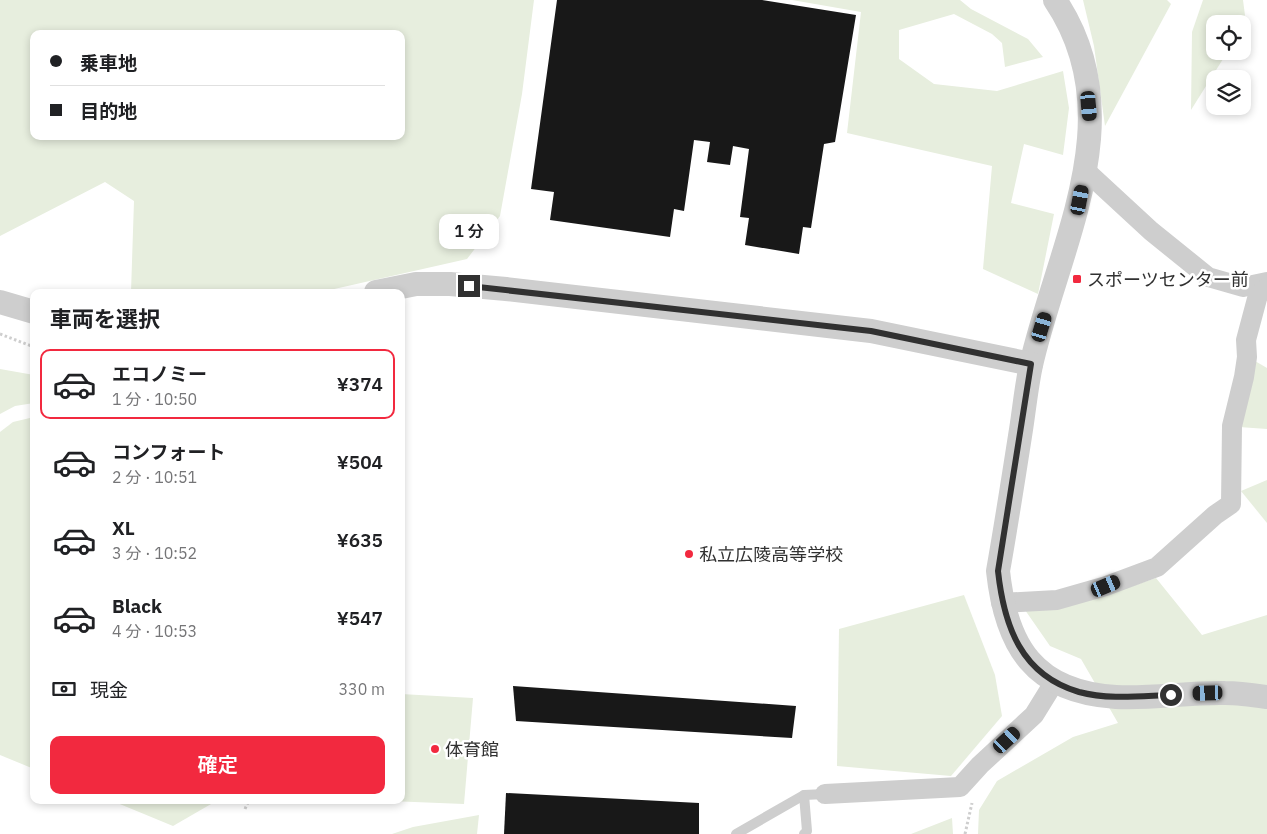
<!DOCTYPE html>
<html lang="ja">
<meta charset="utf-8">
<style>
:root{--surface:#fff;--page:#f2f2f2;--text:#202124;--muted:#757577;--line:#e0e0e0;--accent:#f2293f}
body{margin:0;font-family:"IBM Plex Sans","Noto Sans JP",sans-serif;background:var(--page);color:var(--text);height:100vh;display:flex;flex-direction:column;font-size:19px;white-space:nowrap}
*{box-sizing:border-box;margin:0}
p{font-size:16px;color:var(--muted)}
.icon{flex:none;width:28px;height:28px;fill:none;stroke:currentColor;stroke-width:2;stroke-linecap:round;stroke-linejoin:round}
.map{position:relative;flex:1;overflow:hidden}
.drawer{position:absolute;left:30px;top:289px;width:375px;height:515px;display:flex;flex-direction:column;background:var(--surface);border-radius:10px;box-shadow:0 2px 8px #0003}
.drawer>*{flex:none}
.top-card{position:absolute;left:30px;top:30px;width:375px;height:110px;border-radius:10px;box-shadow:0 2px 8px #0003;display:grid;align-content:center;height:110px;padding:0 20px;background:var(--surface)}
.fabs{position:absolute;left:1206px;top:15px;display:grid;gap:10px}
.fabs a{display:grid;place-items:center;width:45px;height:45px;border-radius:10px;background:var(--surface);box-shadow:0 2px 8px #0003;font-size:25px}
.end{position:absolute;width:22px;height:22px;margin:-11px;border:6px solid #313131;background:#fff;box-shadow:0 0 0 2px #fff}
.from{border-radius:50%}
.bubble{position:absolute;height:35px;border-radius:10px;background:var(--surface);box-shadow:0 2px 8px #0003;font-size:16px;font-weight:600;line-height:35px;text-align:center}
.car{position:absolute;width:15px;height:30px;margin:-15px -8px;border-radius:6px;box-shadow:0 0 4px 1px #0007;background:linear-gradient(#222 24%,#8ab4d8 0 40%,#222 0 76%,#8ab4d8 0 86%,#222 0)}
.top-card b{display:flex;align-items:center;gap:18px;height:48px;font-size:19px}
.top-card b+b{border-top:1px solid var(--line)}
.top-card i{width:12px;height:12px;background:var(--text)}
ul{padding:0;list-style:none}
li{display:flex;align-items:center;gap:15px;height:70px;margin:0 10px 8px;padding:0 10px;border:2px solid transparent;border-radius:10px}
li div{flex:1}
li b{display:block;font-size:19px}
li em{font-style:normal;font-weight:600}
li.active{border-color:var(--accent)}
li>.icon{width:45px;height:45px;stroke-width:1.5}
h2{padding:0 20px;font-size:22px;line-height:60px}
.pay{display:flex;align-items:center;gap:12px;height:55px;padding:0 20px;font-size:19px}
.pay p{margin-inline-start:auto}
.primary-button{display:flex;gap:10px;margin-top:auto;padding:10px 20px}
.primary-button a{flex:1;height:58px;border-radius:10px;background:var(--accent);color:#fff;font-size:20px;font-weight:600;line-height:58px;text-align:center}
.map>svg:first-child{display:block}
</style>
<div class="map">
<svg width="1267" height="834" viewBox="0 0 1267 834">
<rect width="100%" height="100%" fill="#fff"/>
<g fill="#e7eede" fill-rule="evenodd">
<path d="M0,0H534L522,94L500,216L467,259L321,292H131L134,201L105,182L0,236ZM34,34H401V136H34Z"/>
<path d="M792,0H960L971,9L1028,39L1043,57L1005,67L1002,43L992,34L954,14L899,30V59L934,84L997,91L1063,71L1069,108L1063,155L1024,144L1011,203L1054,214L1038,294L983,269L992,166L847,133L861,12Z"/>
<path d="M1083,0H1167L1171,4L1105,126L1094,46Z"/>
<path d="M1203,0H1243L1246,23L1243,29L1242,24H1215V51H1228L1191,110L1192,32Z"/>
<path d="M1255,361L1267,368V429L1239,427Z"/>
<path d="M0,369L34,375V403L15,406L0,414Z"/>
<path d="M34,417V769L0,755V432L13,422Z"/>
<path d="M1267,480V523L1241,491Z"/>
<path d="M1156,578L1202,635L1267,615V834H978L979,810L997,781L1073,737L1118,723L1081,659L1050,646L1025,610L1106,595Z"/>
<path d="M964,595L995,675L1002,716L951,776L837,766L839,629Z"/>
<path d="M401,694L473,698L464,804L365,800H401Z"/>
<path d="M110,800H218L173,826Z"/>
<path d="M479,815L477,834H392L413,827Z"/>
<path d="M952,818L953,834H911Z"/>
</g>
<g fill="#181818">
<path d="M557,0H762L856,15L835,142L824,144L811,228L803,227L799,254L745,245L749,218L740,217L749,149L733,146L730,165L707,162L710,142L694,140L684,211L674,209L670,237L550,220L554,192L531,189Z"/>
<path d="M513,686L796,706L792,738L516,721Z"/>
<path d="M506,793L699,803V834H504Z"/>
</g>
<g fill="none" stroke-linecap="round" stroke-linejoin="round">
<g stroke="#cecece" stroke-width="3" stroke-dasharray="2.5 2.5" stroke-linecap="butt">
<path d="M0,334L34,347"/>
<path d="M401,638L402,639"/>
<path d="M245,809L249,800"/>
<path d="M965,834L972,803"/>
</g>
<g stroke="#cecece" stroke-width="10">
<path d="M736,834L804,795L825,794"/>
<path d="M804,834L807,831L804,795"/>
</g>
<g stroke="#cecece" stroke-width="20">
<path d="M1086,171L1151,231L1208,277L1243,287L1267,282"/>
<path d="M1001,603L1057,600L1106,586L1157,567L1215,515L1231,504L1232,426L1244,377L1247,357L1246,340L1258,295L1267,288"/>
<path d="M825,794L960,787L980,765L1034,715L1055,681"/>
</g>
<g stroke="#cecece" stroke-width="24">
<path d="M1055,0C1134,117 1058,246 1031,365C1026,388 1024,412 1020,436C1013,481 1006,526 998,571C1006,646 1034,692 1116,697C1152,699 1189,692 1225,693C1239,693 1253,695 1267,697"/>
<path d="M376,292L416,284H450L506,289L871,331L1031,364"/>
<path d="M0,302L34,312"/>
</g>
</g>
<g fill="none" stroke-linecap="round" stroke-linejoin="round">
<path stroke="#313131" stroke-width="6" d="M469,286L871,331L1031,364L998,571C1004,626 1021,675 1079,692C1109,700 1141,696 1171,695"/>
</g>
<g fill="#f2293f" stroke="#fff" stroke-width="2">
<rect x="1072" y="274" width="10" height="10" rx="2.5"/>
<circle cx="689" cy="554" r="5"/>
<circle cx="435" cy="749" r="5"/>
</g>
<g text-anchor="middle" dominant-baseline="central" stroke-width="5" stroke-linejoin="round" paint-order="stroke">
<g font-size="18" fill="#313131" stroke="#fff" text-anchor="start">
<text x="1087" y="279">スポーツセンター前</text>
<text x="699" y="554">私立広陵高等学校</text>
<text x="445" y="749">体育館</text>
</g>
</g>
</svg>
<div class="fabs">
<a><svg class="icon" aria-label="locate" viewBox="0 0 24 24"><circle cx="12" cy="12" r="6"/><path d="M12 2v4M12 18v4M2 12h4M18 12h4"/></svg></a>
<a><svg class="icon" aria-label="layers" viewBox="0 0 24 24"><path d="M12 4l9 5-9 5-9-5zM3 14l9 5 9-5"/></svg></a>
</div>
<i class="end from" style="left:1171px;top:695px"></i>
<i class="end" style="left:469px;top:286px"></i>
<div class="bubble" style="left:439px;top:214px;width:60px">1 分</div>
<i class="car" style="left:1089px;top:106px;rotate:175deg"></i>
<i class="car" style="left:1080px;top:200px;rotate:11deg"></i>
<i class="car" style="left:1042px;top:327px;rotate:17deg"></i>
<i class="car" style="left:1106px;top:586px;rotate:67deg"></i>
<i class="car" style="left:1208px;top:693px;rotate:268deg"></i>
<i class="car" style="left:1007px;top:740px;rotate:47deg"></i>
<div class="top-card">
<b><i class="from"></i>乗車地</b>
<b><i></i>目的地</b>
</div>
<section class="drawer">
<h2>車両を選択</h2>
<ul>
<li class="active"><svg class="icon" aria-label="car" viewBox="0 0 24 24"><path d="M5 17H2v-5l4-1 3-4h7l3 4 3 1v5h-3M9 17h6M6 11h13"/><circle cx="7" cy="17" r="2"/><circle cx="17" cy="17" r="2"/></svg><div><b>エコノミー</b><p>1 分 · 10:50</p></div><em>¥374</em></li>
<li><svg class="icon" aria-label="car" viewBox="0 0 24 24"><path d="M5 17H2v-5l4-1 3-4h7l3 4 3 1v5h-3M9 17h6M6 11h13"/><circle cx="7" cy="17" r="2"/><circle cx="17" cy="17" r="2"/></svg><div><b>コンフォート</b><p>2 分 · 10:51</p></div><em>¥504</em></li>
<li><svg class="icon" aria-label="car" viewBox="0 0 24 24"><path d="M5 17H2v-5l4-1 3-4h7l3 4 3 1v5h-3M9 17h6M6 11h13"/><circle cx="7" cy="17" r="2"/><circle cx="17" cy="17" r="2"/></svg><div><b>XL</b><p>3 分 · 10:52</p></div><em>¥635</em></li>
<li><svg class="icon" aria-label="car" viewBox="0 0 24 24"><path d="M5 17H2v-5l4-1 3-4h7l3 4 3 1v5h-3M9 17h6M6 11h13"/><circle cx="7" cy="17" r="2"/><circle cx="17" cy="17" r="2"/></svg><div><b>Black</b><p>4 分 · 10:53</p></div><em>¥547</em></li>
</ul>
<div class="pay"><svg class="icon" aria-label="cash" viewBox="0 0 24 24"><path d="M3 7h18v10H3z"/><circle cx="12" cy="12" r="2"/></svg>現金<p>330 m</p></div>
<div class="primary-button"><a>確定</a></div>
</section>
</div>
